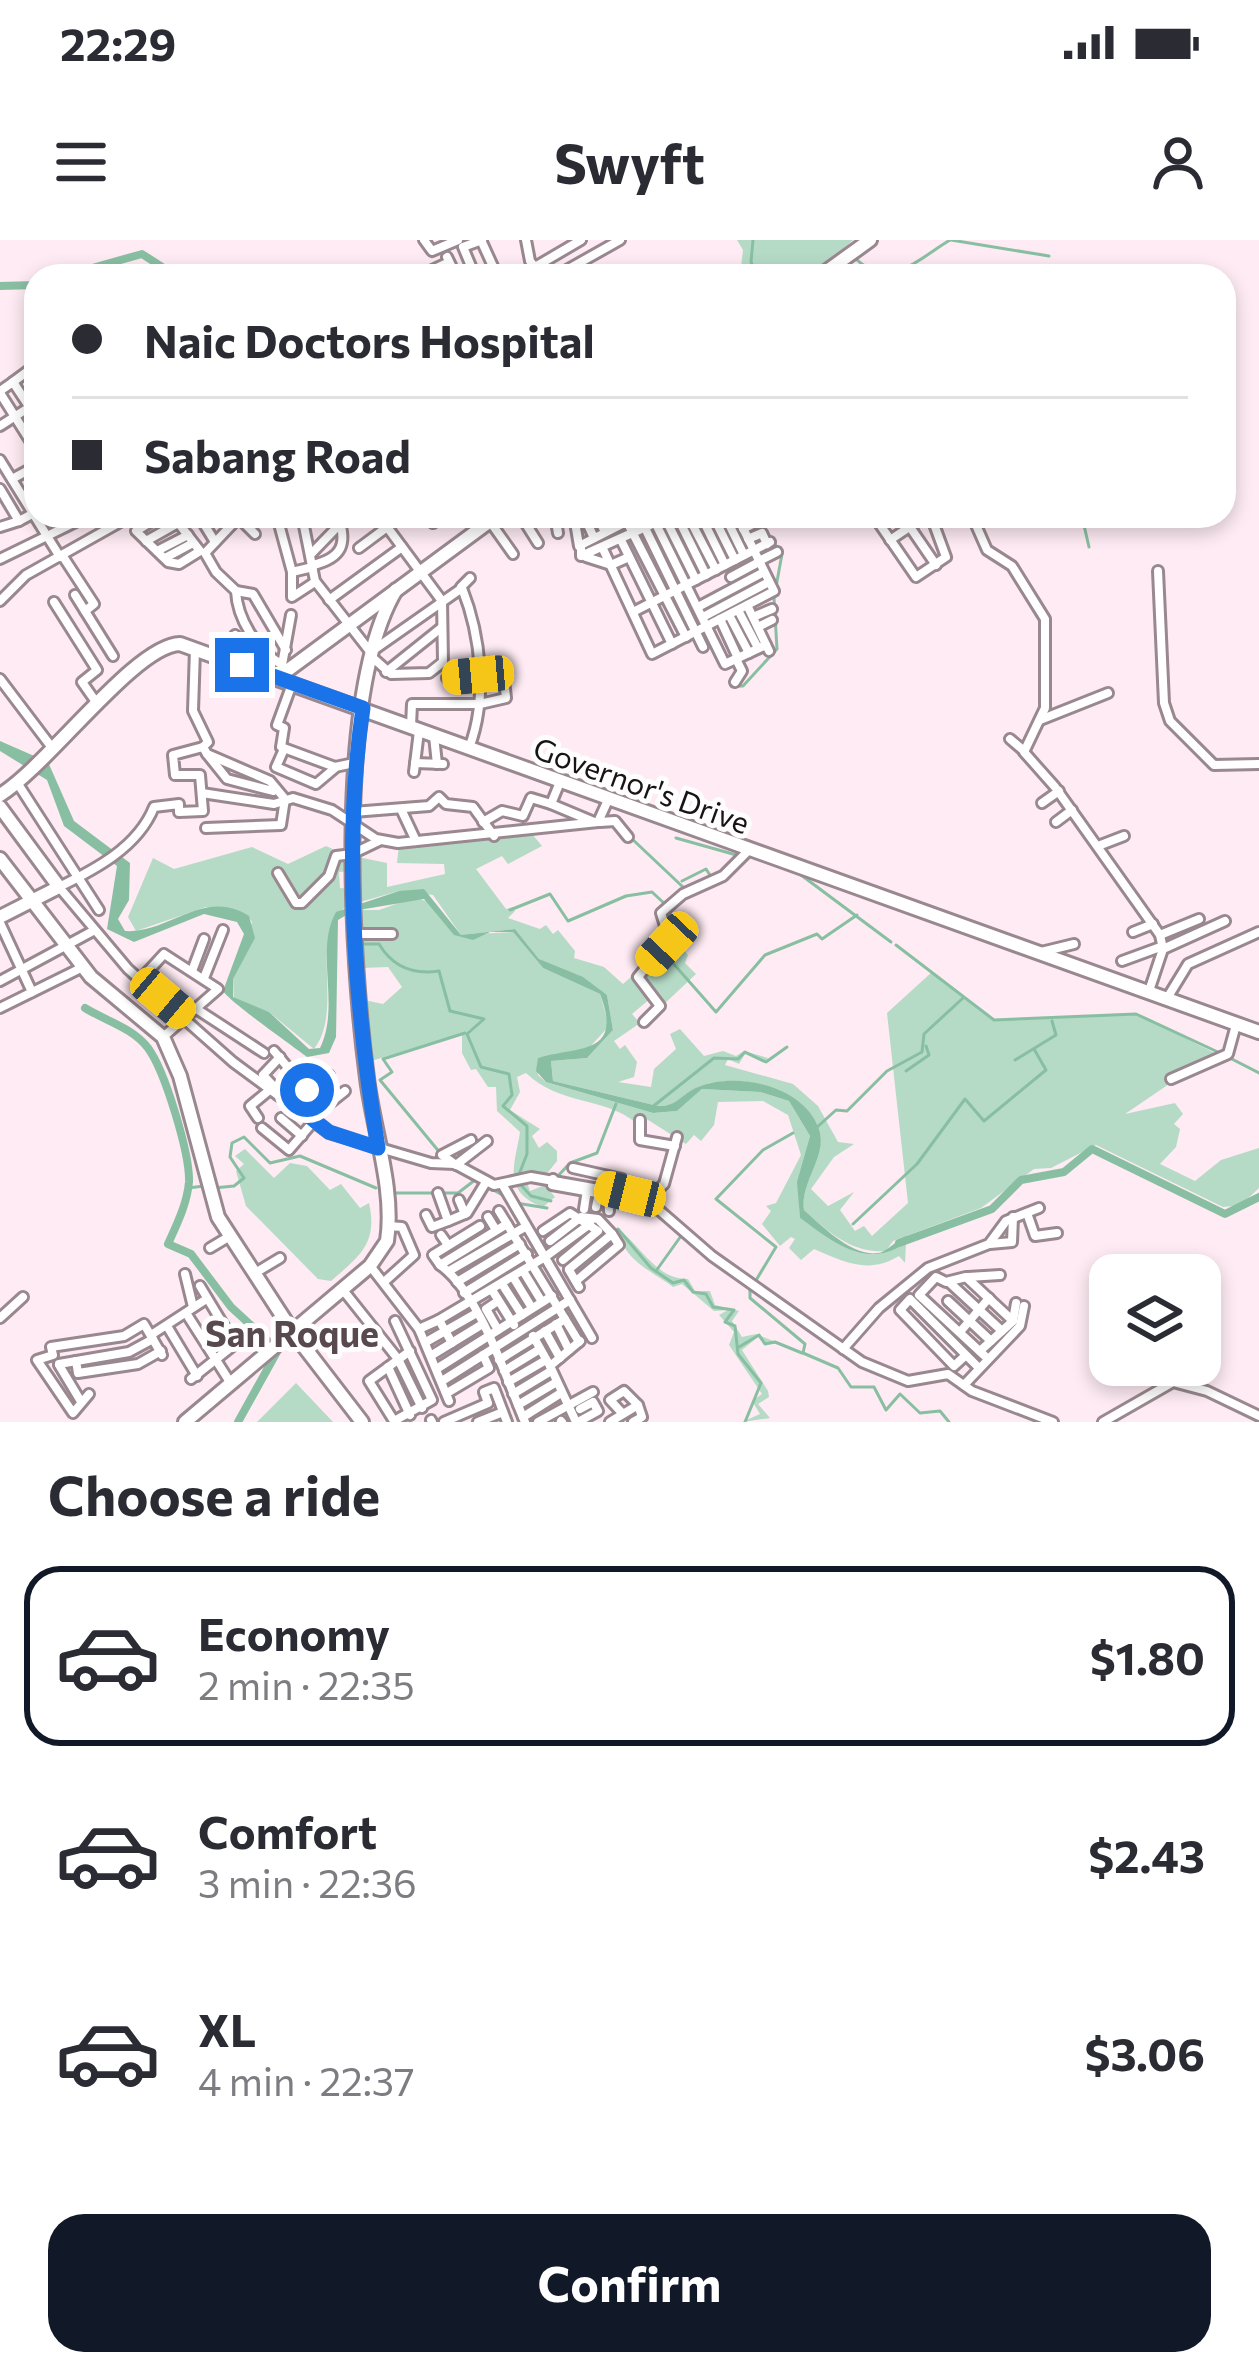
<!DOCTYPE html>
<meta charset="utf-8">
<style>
:root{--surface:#fff;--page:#f2f2f3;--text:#2b2b33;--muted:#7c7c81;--line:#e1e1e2;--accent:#111827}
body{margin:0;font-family:Commissioner,sans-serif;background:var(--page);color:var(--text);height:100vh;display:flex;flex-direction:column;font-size:45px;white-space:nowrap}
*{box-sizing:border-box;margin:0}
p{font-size:39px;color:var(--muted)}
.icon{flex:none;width:66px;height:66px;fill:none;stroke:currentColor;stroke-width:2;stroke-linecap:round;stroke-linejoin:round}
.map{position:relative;height:1182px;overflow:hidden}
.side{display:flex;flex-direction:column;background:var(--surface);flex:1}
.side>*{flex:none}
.banner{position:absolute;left:24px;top:24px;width:1212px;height:264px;border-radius:36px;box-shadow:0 6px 18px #0003;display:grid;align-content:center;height:264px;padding:0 48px;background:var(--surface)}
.fabs{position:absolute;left:1089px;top:1014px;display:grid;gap:24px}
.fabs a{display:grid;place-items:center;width:132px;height:132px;border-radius:24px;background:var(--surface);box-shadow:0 6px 18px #0003;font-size:60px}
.end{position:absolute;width:54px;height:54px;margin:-27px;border:15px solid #1a73e8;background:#fff;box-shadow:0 0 0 6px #fff}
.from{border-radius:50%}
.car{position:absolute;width:36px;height:72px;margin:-36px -18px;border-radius:15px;box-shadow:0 0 9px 3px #0007;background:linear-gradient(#f5c518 24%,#345 0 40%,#f5c518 0 76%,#345 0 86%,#f5c518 0)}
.banner b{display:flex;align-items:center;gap:42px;height:114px;font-size:45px}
.banner b+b{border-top:3px solid var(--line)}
.banner i{width:30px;height:30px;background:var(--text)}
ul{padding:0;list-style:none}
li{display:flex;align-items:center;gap:36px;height:180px;margin:0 24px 18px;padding:0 24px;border:6px solid transparent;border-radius:36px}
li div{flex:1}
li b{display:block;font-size:45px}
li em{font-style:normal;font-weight:700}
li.current{border-color:var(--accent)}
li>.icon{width:108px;height:108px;stroke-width:1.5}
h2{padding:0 48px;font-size:54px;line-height:144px}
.cta{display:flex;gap:24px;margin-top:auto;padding:24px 48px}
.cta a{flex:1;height:138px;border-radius:36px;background:var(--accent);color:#fff;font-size:48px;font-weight:700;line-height:138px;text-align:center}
.status{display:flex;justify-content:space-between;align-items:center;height:84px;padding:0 60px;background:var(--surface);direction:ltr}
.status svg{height:33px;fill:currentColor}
header{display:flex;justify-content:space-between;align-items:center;height:156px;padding:0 48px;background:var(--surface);font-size:54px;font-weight:700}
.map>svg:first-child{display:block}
</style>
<div class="status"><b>22:29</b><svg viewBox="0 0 49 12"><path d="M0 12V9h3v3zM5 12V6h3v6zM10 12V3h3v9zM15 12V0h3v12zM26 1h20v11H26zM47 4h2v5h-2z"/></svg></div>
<header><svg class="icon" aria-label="menu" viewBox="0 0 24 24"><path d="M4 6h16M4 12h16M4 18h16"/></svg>Swyft<svg class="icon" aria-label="person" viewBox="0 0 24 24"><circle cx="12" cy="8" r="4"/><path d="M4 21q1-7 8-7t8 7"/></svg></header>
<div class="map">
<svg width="1259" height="1182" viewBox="0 0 1259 1182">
<rect width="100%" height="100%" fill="#feebf3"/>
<g fill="#b5dbc6">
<path d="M853,0L814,36H740L743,10L737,0Z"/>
<path d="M532,594L542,606L508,624L502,616L476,629L506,669L513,667L515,671L508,678L540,689L546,685L553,694L558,690L575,711L574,718L604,727L623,744L632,736L651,758L632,774L640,783L614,801L620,809L625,805L637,822L634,837L618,842L651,847L654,829L676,809L670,794L680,789L704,816L723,811L736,816L744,811L768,818L764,823L745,814L739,824L728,819L725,825L793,844L818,866L838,902L854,904L834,917L811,949L828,966L854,952L840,970L855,991L864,986L872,996L908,963L887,773L932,732L994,780L1136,774L1223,817L1197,825L1125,874L1175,863L1183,874L1174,884L1180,889L1176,907L1160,924L1195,941L1221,920L1259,908V948L1241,965L1223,967L1096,905L1051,928L1034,929L981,968L893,1001L886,1011C852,1014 827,991 804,970C800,940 827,914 819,889C804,847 737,831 698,847C681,855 677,867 658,866L553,841L551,821L587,818L613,790L607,755L539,719L515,689L461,695L433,655L399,651L360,662L358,617L387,623V647L445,634L444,624L397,623L399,604Z"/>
<path d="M326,606L339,612L333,619L347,622L351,631L339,632L340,648L351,649V663C304,691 346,768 314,809L269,772L234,762L233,739L252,682L248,676L206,667L136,691L128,677L153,618L174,629L252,607L288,624Z"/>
<path d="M413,658L431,662L455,695L513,692L543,728L600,754L609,786L588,809L538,818V835L546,842L653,873L677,871L702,849L760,852L789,861L810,896L798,941L800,978C835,1003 866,1030 906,1003L905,1023L899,1016C869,1034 846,1023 814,1009L801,1020L789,1008L795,999L791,997L780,1006L762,984L771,971L766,966L776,963L801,915L788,875L763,861L718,862L714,885L701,901L694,895L686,904L645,878L635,882C604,857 559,865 526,833L517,837L520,852L510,870L540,889L532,896L539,908L547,902L557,911V921L545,936L525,937L530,951L545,945L555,957L543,967C500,952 516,921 520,892L497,871L496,847H488L476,829L471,830L462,813V793L368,822L364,760L383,764L402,747L388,727L362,728L360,670H379Z"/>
<path d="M671,697L688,715L685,723L696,734L662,766L640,735Z"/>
<path d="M245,909L274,938L290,923L307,926L330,950L341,944L360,968L369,963C378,1003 360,1016 331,1041L318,1039L246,966L236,931L244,924L235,916Z"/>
<path d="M620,991C641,1006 657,1040 688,1039L695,1051H710L715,1065L739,1071L732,1081L742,1097L756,1094L781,1104H764L758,1097L742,1110L768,1151L769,1157L758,1164L770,1178L742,1182L760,1174L752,1161L762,1154L729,1105L734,1092L719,1075L728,1070L714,1071L682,1044L673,1047C657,1034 621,1020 620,991Z"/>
<path d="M296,1143L333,1182H257Z"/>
</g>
<path fill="#88bfa2" d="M0,501L48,522L74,581L130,623L129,660L118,679L125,691C169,694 204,647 249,676L255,698L233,739V757L269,772L309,809L320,808C341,765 314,711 336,672L399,651L424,649L461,695L515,689L539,719L583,737L607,755L613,790L587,818L551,821L553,841L658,866C677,867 681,854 698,847C737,831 804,846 819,889C828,916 800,941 804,970C821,985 856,1021 882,1012C889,1009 897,1000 906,996V1003C867,1030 834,1003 800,978L797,942L810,896L789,861L760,852L702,849L677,871L653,873L546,842L536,831L538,818C578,806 624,816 600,754L543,728L513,692H490L473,700L454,695L424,659L353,671L338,680L336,797L329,813L307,817C291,805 230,762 223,751L244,694L237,682L204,674L134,702L107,689L117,626L64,586L47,540L0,511Z"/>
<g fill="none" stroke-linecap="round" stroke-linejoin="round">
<g stroke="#88bfa2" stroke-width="3">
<path d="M753,0L751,22L757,36"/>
<path d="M951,0L1049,16"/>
<path d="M853,16C888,53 918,19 950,0"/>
<path d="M1087,276L1083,281L1089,307"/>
<path d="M731,446H743L777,409L774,358L782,314L755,276"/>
<path d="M630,597L684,648"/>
<path d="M676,598L740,616"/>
<path d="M797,632L891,702"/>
<path d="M682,641L706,629L712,638"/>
<path d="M510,670L550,654L568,681L626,656L652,652L666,665"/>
<path d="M361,704H379C392,726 412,735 439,731L450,771L484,779L467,794L481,827L509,834L512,855L503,866L527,886V914L518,937"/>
<path d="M896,705L994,780L1136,774L1220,813"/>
<path d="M664,713L716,772L765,715L817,694L822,699L857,675"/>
<path d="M1228,817L1259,833"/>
<path d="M1015,820L1056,795L1052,781"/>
<path d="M906,831L929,815L926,806"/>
<path d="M651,868L714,818L738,819L745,812L766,822L787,807"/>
<path d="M815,889L836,870L847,871L887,831L922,812L924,794L963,758"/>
<path d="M441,914L380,840L392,832L383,819L465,793"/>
<path d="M457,928L473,940"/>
<path d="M557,937L570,923L597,913L616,864"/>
<path d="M520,944L531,956L551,961"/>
<path d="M188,948L204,946"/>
<path d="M214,948L234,946L244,938L230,917L232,903L244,897L270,923L300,916L376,948"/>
<path d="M395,953H433"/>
<path d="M443,953H458L475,940L508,958"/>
<path d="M516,963L547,968"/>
<path d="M853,984L917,924L965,859L984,881L1046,830L1034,809"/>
<path d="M618,989L651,1028L673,1043L684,1040L693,1052L706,1054L713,1067L734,1070L725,1082L735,1086L738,1114L761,1143L745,1182"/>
<path d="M656,1031L681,996L687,999"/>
<path d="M755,1042L776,1007L716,959L763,910L793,893"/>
<path d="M750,1049V1058L805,1104L803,1113L838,1128L851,1147H874L886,1170L900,1154L920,1173L940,1171L949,1182"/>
<path d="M739,1107L759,1095L765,1104L775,1102L802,1113"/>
</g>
<g stroke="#88bfa2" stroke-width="8">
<path d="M64,36L142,14L176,36"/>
<path d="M0,46L36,45"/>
<path d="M85,768C106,781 133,788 148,808C165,831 190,914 189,942C187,964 177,984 168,1004L191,1014L231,1067L278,1110L238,1182"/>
<path d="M899,1003L992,969L1021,940L1064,932L1092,909L1225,974L1259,957"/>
</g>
<defs>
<g id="minor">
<path d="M424,0L432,11L458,0"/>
<path d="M481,0L496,33"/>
<path d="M526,0L530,21L542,36"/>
<path d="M447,17L456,36"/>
<path d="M535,27L581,0"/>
<path d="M430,31L449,22"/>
<path d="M464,36L473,31L463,7L482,0"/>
<path d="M556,36L620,0"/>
<path d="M13,142L36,125"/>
<path d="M0,151L13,142L36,177"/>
<path d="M0,153L36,210"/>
<path d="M0,186L36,163"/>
<path d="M0,220L60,317"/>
<path d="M12,239L36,226"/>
<path d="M0,249L19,281L34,273"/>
<path d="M160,276L136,291L168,322L179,324L200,311L173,276"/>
<path d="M199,276L215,302"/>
<path d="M240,276L205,313L216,332L236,351C237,378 257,411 281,424"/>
<path d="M302,276L315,341L372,414"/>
<path d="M486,276L513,314"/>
<path d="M521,276L538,303"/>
<path d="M531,276V279"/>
<path d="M555,276L558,293"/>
<path d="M574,276L579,306"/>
<path d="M584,276L594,298"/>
<path d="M597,276L605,292"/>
<path d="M624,276L686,397"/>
<path d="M638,276L581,305V316L670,276"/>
<path d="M652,276L725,424L766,405"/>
<path d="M677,276L706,335"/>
<path d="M688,276L716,330"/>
<path d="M701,276L725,325"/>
<path d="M713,276L735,320"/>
<path d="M725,276L744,315"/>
<path d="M874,276L916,337L946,317L931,276"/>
<path d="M972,276L987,310L1012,326L1045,379V468L1024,512L1055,547L1160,695L1163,709L1149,751"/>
<path d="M665,278L696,340"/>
<path d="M240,279L255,294"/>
<path d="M433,283L443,276"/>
<path d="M279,284L292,332L313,327"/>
<path d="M0,287L19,281"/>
<path d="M910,287L936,325"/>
<path d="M645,288L703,407"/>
<path d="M743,289L757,282"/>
<path d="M748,299L762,293L767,304"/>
<path d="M621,300L672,404"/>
<path d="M890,300L926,276"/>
<path d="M146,301L178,283"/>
<path d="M359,308L402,276"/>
<path d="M603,309L652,414L774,351L737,276"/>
<path d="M157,311L188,295"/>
<path d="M311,314L341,283"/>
<path d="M62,315L94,364L85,371"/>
<path d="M586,317L611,325L629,317"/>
<path d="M165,318L193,303"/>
<path d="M0,319L88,276"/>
<path d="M759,321L777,312"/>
<path d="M313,325C342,318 348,304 338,276"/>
<path d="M1158,331L1164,463L1170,481L1214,525L1259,524"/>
<path d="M292,332V357L315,342"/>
<path d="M731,337L759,322"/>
<path d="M461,347L470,338"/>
<path d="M236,351L253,354L286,410"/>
<path d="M75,355L113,416"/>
<path d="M329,360L402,307"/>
<path d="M0,361L26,335L131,276"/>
<path d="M54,362L97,430L82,442L96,462"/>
<path d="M747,365L769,411"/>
<path d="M698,367L764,332"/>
<path d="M738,370L758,408"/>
<path d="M633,372L770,302"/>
<path d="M729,375L749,413"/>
<path d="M703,377L769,342"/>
<path d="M753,377L772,369"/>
<path d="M720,379L738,418"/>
<path d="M758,387L772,380"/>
<path d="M235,395L244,411L241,425"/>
<path d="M195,409L193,471L208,502L203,507"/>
<path d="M375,409L462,348C481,396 488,459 469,508"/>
<path d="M373,418L391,434L429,433L443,422L442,361L379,276"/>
<path d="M282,425L291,375"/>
<path d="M386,432L441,388"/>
<path d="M447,438L478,435"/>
<path d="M0,439L53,509"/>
<path d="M735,442L742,431L736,419"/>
<path d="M292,444L277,485L284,488L281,507L335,527L354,523"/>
<path d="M1040,480L1108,453"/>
<path d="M411,486L412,464H480L506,458L503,430H478"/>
<path d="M434,496L437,524"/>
<path d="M1010,499L1023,510"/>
<path d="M203,507L173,515L175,535H200L203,571L179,572V564L154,567C138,607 96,629 59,647L128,729L233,822L329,893L431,923L455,924L494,945L531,937L644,957L712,1016L862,1122L908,1141L948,1134L972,1151L1053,1182"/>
<path d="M203,507L207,514L270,541L285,559L281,585L206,588"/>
<path d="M284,509L276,527L316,544L335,528"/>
<path d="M207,514L227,539L273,551"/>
<path d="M415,523L443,524"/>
<path d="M414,532L419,491"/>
<path d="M18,544L99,670"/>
<path d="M202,553L274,564L293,558L332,570L376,599L398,603L598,582L608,560"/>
<path d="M1042,563L1059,551"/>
<path d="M551,564L594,582"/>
<path d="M401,569L416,601"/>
<path d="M353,572L429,566L439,557L446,564L473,567L494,596"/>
<path d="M483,582L502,571L523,576L531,558L551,564L560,542"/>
<path d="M600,582L615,581L628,597"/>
<path d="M1056,582L1072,570"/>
<path d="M1098,606L1124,596"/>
<path d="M354,613L379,601"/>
<path d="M278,633L296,663H302L329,636L336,616L353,614"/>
<path d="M0,683L32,752"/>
<path d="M1133,692L1153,684"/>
<path d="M358,694H392"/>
<path d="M1160,695L1199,679"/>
<path d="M1163,709L1225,681"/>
<path d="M1037,713L1074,704"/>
<path d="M1122,721L1163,706"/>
<path d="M192,731L204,699"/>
<path d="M204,738L223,690"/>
<path d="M141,739L164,714L218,749L163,797"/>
<path d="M0,741L93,691"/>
<path d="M1166,760L1188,724L1259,692"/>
<path d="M0,768L83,727"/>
<path d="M195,768L264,813"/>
<path d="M644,782L660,766L638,737L669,699L661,673L683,654L723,636L749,610"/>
<path d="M274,811L307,850"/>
<path d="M1171,839L1228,814L1236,785"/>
<path d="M278,851L263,835L280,817"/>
<path d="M291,862L329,835"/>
<path d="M258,878L250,866L272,848"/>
<path d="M281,878L302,896"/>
<path d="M311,878L345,851"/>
<path d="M640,880V900L675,906"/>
<path d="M262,888L289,910L314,881"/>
<path d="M471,900L442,915L456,925L487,901"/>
<path d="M573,928L622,939"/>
<path d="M553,939L552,945L608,955L609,971"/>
<path d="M502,944L592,1098"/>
<path d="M438,953L448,981L467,973L486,942"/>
<path d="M648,959L664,944L677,897"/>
<path d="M459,960L465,974"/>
<path d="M596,967L599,953"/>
<path d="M584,969L587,950"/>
<path d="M499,971L579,1102"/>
<path d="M1027,973L1035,996L1057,993"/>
<path d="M426,975L432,987L448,981"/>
<path d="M488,977L496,990"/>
<path d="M507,984L440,1025C479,1052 506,1138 525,1182"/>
<path d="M543,991L570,973L598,991L563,1020"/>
<path d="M441,995L448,1005"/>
<path d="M550,1001L581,977L598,979L612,994L569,1029"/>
<path d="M990,1004L1012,1002L1013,977"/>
<path d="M210,1008L230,996"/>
<path d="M440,1025L433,1015L480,986"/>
<path d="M371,1027L419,1089L449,1161"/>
<path d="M569,1030L579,1047"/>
<path d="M449,1031L525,987"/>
<path d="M523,1031L542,1062"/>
<path d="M255,1033L280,1018"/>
<path d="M185,1034L193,1067"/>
<path d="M513,1037L532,1068"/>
<path d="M968,1037L1000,1035"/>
<path d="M576,1041L619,1005L612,994"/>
<path d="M384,1042L414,1015L402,987L388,986"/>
<path d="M457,1042L520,1004"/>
<path d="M950,1043L1002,1091"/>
<path d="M502,1044L522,1075"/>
<path d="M343,1050L398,1119L422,1168"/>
<path d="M492,1050L514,1085"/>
<path d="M464,1053L527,1014"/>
<path d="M948,1061L991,1101"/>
<path d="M186,1073L230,1142"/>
<path d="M0,1078L23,1057"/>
<path d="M395,1081L432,1160L394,1181L369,1141L410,1111"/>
<path d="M437,1081L545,1017L590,984"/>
<path d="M556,1084L569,1110"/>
<path d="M167,1086L197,1136"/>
<path d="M419,1089L439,1080L452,1103"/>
<path d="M498,1090L486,1069L498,1061"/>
<path d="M545,1091L560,1118"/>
<path d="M960,1092L989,1058"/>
<path d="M151,1095L205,1060"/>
<path d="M533,1096L550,1126"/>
<path d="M426,1102L475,1074"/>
<path d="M843,1109L879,1068L928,1028L989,1004L1006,981L1039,968"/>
<path d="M980,1111L1013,1081L1016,1063"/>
<path d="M432,1115L481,1085"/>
<path d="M966,1115L954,1126L900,1070L910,1059L978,1127"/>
<path d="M987,1118L919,1055L936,1037L946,1042L966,1037L1013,1081"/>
<path d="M499,1120L565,1079"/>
<path d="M76,1121L78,1133L138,1124L161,1111"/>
<path d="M59,1124L129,1112L153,1099"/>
<path d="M59,1125L80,1160"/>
<path d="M388,1127L410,1175"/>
<path d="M438,1128L552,1056"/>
<path d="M504,1131L540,1109"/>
<path d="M191,1139L235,1104L200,1046"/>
<path d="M442,1141L570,1060"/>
<path d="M508,1142L546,1120"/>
<path d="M964,1145L1020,1086L1024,1066"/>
<path d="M447,1153L489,1128L483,1115"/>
<path d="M89,1154L73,1173L37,1120L53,1115L51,1107L124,1096L144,1084L162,1115"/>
<path d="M513,1154L551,1131"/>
<path d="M518,1165L555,1143"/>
<path d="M523,1177L561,1153"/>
<path d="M431,1180L432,1182"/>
<path d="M561,1181L562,1182"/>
<path d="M444,1182L488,1163L484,1152L494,1148L507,1182"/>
<path d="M478,1182L503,1172"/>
<path d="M538,1182L593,1152"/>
<path d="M576,1182L550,1126L580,1101"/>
<path d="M578,1182L598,1171L593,1162L580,1169"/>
<path d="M610,1182L638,1165L624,1151L610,1160L623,1174"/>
<path d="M633,1182L642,1177L638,1165"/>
<path d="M1103,1182L1173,1142L1207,1151L1259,1176"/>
</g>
<g id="major">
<path d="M820,36L870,0"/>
<path d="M273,434L288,430L497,276"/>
<path d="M0,555C48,526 135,405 180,404L1259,792"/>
<path d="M0,567L59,647L0,677"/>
<path d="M0,619L91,737L163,797L180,836L218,977L292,1091L362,1182"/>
<path d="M185,1182L370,1026L387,1001C395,949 373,889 367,838C351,718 335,452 396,350"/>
</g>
</defs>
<use href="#minor" stroke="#99888f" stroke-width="14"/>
<use href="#major" stroke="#99888f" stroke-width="18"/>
<use href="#minor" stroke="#fff" stroke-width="8"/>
<use href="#major" stroke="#fff" stroke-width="12"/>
</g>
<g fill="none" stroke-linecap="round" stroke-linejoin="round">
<path stroke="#1a73e8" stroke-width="15" d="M242,425L363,468C342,611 355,765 378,908L329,892L291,862L307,850"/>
</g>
<g text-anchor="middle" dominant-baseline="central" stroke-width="10" stroke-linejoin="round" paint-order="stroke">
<g font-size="30" fill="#191316" stroke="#fefefe">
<text transform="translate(642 544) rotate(20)">Governor's Drive</text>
</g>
<g font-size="36" font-weight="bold" fill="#58494f" stroke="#fefefe">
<text x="292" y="1092">San Roque</text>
</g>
</g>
</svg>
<div class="fabs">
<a><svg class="icon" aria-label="layers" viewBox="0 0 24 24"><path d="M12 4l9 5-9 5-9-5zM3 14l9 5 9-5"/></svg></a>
</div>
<i class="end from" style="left:307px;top:850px"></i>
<i class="end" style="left:242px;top:425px"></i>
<i class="car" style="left:478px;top:435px;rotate:265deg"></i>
<i class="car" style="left:667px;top:704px;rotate:223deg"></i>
<i class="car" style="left:163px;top:758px;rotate:130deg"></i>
<i class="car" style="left:630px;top:954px;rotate:284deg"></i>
<div class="banner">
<b><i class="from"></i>Naic Doctors Hospital</b>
<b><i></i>Sabang Road</b>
</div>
</div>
<section class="side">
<h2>Choose a ride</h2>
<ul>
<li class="current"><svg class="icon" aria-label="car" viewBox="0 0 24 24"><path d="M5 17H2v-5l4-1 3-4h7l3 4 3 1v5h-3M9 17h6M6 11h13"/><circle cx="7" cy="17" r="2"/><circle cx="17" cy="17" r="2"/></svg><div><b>Economy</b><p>2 min · 22:35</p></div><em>$1.80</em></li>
<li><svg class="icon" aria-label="car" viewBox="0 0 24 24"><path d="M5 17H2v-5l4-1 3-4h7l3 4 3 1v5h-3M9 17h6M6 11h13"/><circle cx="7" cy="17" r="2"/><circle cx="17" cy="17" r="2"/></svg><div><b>Comfort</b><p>3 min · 22:36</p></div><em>$2.43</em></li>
<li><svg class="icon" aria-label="car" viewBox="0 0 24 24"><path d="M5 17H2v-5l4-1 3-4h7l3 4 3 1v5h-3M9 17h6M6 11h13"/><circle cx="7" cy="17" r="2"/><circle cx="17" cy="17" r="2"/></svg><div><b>XL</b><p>4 min · 22:37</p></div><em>$3.06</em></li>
</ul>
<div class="cta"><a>Confirm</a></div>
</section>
